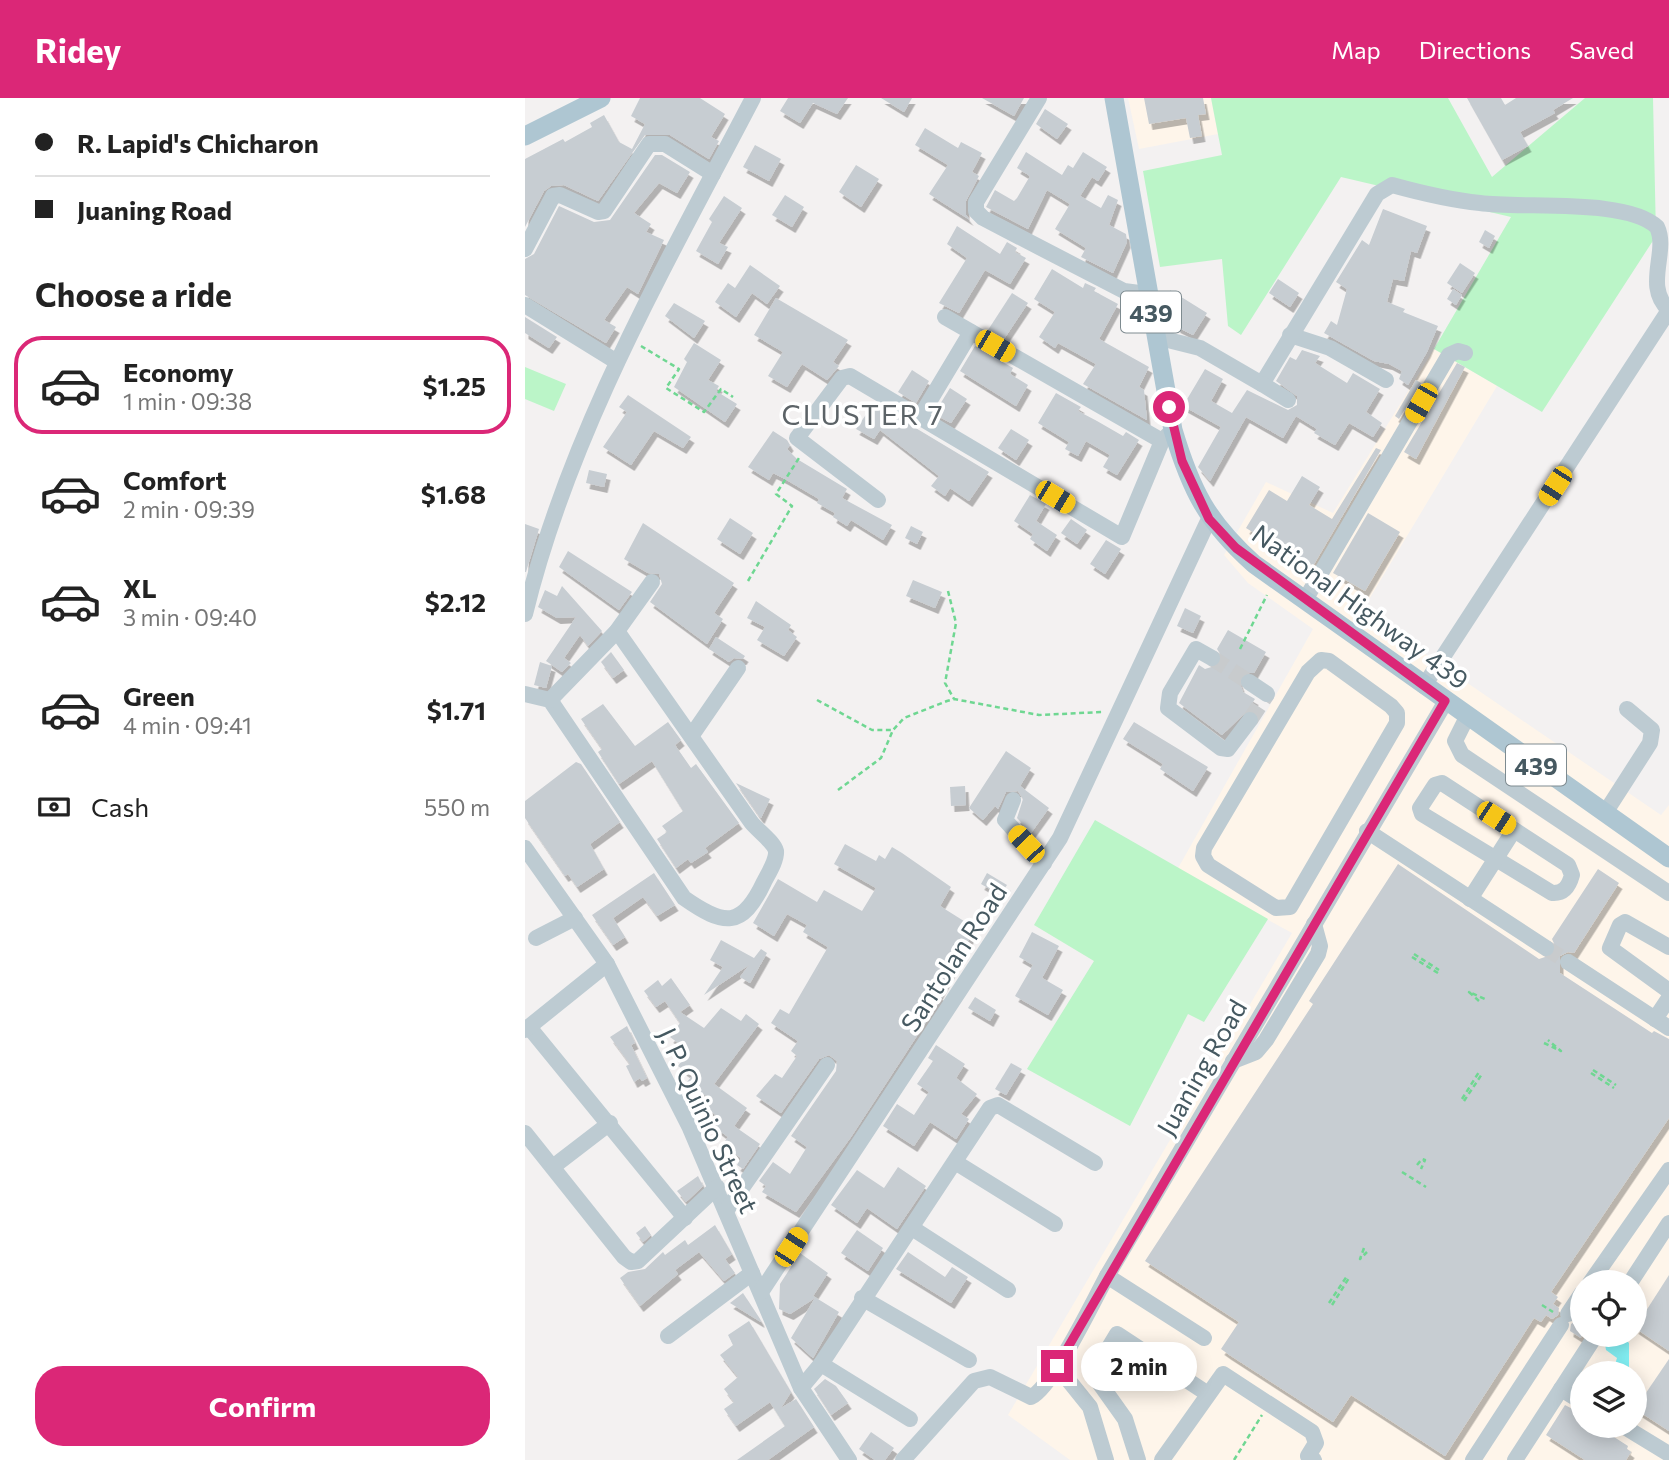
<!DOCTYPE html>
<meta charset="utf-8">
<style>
:root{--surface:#fff;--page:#f6f6f6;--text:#222;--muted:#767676;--line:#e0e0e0;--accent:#db2777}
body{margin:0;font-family:Commissioner,sans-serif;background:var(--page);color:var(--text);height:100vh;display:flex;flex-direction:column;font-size:26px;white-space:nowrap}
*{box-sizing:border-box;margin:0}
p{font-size:23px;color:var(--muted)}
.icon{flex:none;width:38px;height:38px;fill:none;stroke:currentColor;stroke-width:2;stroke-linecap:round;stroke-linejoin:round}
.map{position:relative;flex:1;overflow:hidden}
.panel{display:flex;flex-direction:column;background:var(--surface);width:525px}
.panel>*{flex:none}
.guide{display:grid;align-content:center;height:154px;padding:0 35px;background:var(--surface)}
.buttons{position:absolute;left:1045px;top:1172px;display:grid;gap:14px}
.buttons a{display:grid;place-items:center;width:77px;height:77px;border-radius:50%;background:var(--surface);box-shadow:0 4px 18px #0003;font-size:35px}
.end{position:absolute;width:32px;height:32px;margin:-16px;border:9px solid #db2777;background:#fff;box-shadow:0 0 0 4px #fff}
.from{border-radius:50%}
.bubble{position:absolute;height:49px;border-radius:24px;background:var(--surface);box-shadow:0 4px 18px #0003;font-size:23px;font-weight:700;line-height:49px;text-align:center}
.car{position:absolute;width:21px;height:42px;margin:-21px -10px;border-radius:9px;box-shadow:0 0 5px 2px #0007;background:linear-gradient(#f5c518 24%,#345 0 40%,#f5c518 0 76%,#345 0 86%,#f5c518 0)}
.guide b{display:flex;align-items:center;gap:24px;height:66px;font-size:26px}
.guide b+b{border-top:2px solid var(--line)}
.guide i{width:18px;height:18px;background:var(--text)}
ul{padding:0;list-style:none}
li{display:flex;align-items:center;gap:21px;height:98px;margin:0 14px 10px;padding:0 21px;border:4px solid transparent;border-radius:28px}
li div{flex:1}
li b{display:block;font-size:26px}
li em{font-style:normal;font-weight:700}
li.selected{border-color:var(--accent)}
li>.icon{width:63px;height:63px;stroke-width:1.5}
h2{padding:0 35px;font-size:32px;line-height:84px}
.pay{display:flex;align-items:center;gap:18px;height:77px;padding:0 35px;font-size:26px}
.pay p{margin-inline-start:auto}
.action{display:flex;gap:14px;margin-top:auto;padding:14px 35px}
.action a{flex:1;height:80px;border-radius:28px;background:var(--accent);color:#fff;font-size:28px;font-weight:700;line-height:80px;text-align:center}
header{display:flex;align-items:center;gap:42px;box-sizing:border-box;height:98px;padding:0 35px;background:var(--accent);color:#fff}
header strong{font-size:33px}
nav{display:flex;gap:38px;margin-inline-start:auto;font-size:24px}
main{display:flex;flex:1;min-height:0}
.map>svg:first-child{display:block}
</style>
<header>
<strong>Ridey</strong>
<nav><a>Map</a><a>Directions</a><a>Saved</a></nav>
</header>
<main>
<section class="panel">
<div class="guide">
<b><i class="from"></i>R. Lapid's Chicharon</b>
<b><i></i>Juaning Road</b>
</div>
<h2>Choose a ride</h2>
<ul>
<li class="selected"><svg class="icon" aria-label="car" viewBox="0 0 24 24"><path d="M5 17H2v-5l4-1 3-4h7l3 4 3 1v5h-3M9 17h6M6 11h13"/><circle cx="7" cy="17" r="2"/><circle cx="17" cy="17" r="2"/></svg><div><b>Economy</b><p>1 min · 09:38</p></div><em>$1.25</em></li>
<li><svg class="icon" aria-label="car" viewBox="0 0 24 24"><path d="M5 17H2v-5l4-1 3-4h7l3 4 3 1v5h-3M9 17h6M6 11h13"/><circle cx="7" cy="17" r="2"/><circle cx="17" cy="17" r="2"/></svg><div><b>Comfort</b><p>2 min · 09:39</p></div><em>$1.68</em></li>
<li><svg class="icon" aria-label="car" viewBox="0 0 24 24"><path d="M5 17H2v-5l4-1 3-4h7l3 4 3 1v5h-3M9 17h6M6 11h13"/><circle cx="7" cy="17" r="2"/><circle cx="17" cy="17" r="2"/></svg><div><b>XL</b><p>3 min · 09:40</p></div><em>$2.12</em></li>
<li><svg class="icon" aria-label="car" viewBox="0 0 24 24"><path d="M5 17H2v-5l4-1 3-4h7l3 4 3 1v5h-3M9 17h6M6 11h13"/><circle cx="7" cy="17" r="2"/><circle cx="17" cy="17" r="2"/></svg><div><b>Green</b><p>4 min · 09:41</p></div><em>$1.71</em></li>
</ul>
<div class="pay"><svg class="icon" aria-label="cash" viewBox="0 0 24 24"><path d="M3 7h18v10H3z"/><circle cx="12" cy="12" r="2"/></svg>Cash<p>550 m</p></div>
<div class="action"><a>Confirm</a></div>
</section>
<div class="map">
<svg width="1144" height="1362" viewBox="0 0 1144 1362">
<defs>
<filter id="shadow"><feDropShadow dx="3.5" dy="6" stdDeviation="0" flood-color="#0004"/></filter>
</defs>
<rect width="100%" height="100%" fill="#f3f1f1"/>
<g fill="#fef5ea" fill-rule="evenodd">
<path d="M603,0H686L693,36L614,51Z"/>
<path d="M909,251L972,288L837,513L1136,717L1144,707V1362H545L483,1317L767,835L652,772L788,531L723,485L699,457L741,384L808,415ZM1057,1185H1110V1237H1057ZM1057,1276H1110V1328H1057Z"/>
</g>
<g fill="#bbf5c8">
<path d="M686,0H923L967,79L1060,0H1128L1131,138L1017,314L909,251L986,119L816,79L716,237L703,228L697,161L635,169L618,73L697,57Z"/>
<path d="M0,269L41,286L29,313L0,301Z"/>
<path d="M570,722L743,821L679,924L663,916L605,1028L502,971L569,863L509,827Z"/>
</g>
<path fill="#84f2f6" d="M1087,1237H1095L1104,1245V1270L1095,1275L1089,1270L1092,1260L1081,1252L1080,1246Z"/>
<g fill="#c7cdd2" filter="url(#shadow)">
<path d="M115,0H175L200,16L186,39L194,43L184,61L145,37H120L73,103L39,87L26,88L19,93L0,129V61L38,41L40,44L67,29L65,25L79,17L94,44L107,51L120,26L106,18Z"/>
<path d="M263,0H323L312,16L288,5L275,25L255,13Z"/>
<path d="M356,0H387L379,14Z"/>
<path d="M457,0H499L489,18Z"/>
<path d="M619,0H678L681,16L673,17L677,38L665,40L661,20L624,26Z"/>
<path d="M942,0H976L980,7L991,0H1048L1028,12L1030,15L995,34L1003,48L977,62Z"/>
<path d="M520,11L543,26L532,41L511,26Z"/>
<path d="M400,30L433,50L436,44L457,55L447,74L454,78L441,103V117L445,122L404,96L423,67L390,47Z"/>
<path d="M230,47L256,61L244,83L218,69Z"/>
<path d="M501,54L537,77L543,67L548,70L558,54L582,69L573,83L567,79L555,98L576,110L583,97L593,102L584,127L601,136L602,144L588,175L556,159L561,150L530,131L545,106L522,92L503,131L461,109L470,92L489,103L492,100L505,78L492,70Z"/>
<path d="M130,57H137L165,74L152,95L134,85L109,115L126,126L121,134L139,142L113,196L102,189L79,222L91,229L81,245L0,197V161L9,156L34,108L69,124L85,122Z"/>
<path d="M331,67L354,81L336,109L314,94Z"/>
<path d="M260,97L279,109L267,129L247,117Z"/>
<path d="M199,98L217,110L194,145L203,149L193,166L171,153L187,124L184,121Z"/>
<path d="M858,111L902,128L892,155L886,153L879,183L868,181L862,204L880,211L878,214L913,228L902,254L883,287L874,281L877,273L864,266L849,263L799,235L806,223L812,227L822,191L811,184L837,142L844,147Z"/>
<path d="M432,128L475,156L482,144L492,150L490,154L501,160L485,186L460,172L434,215L414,205L442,160L422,146Z"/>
<path d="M960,132L970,138L964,150L954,144Z"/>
<path d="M935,165L950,175L937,195L922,185Z"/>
<path d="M225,167L255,188L242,206L227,195L211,219L190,204L203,185L210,190Z"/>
<path d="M527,171L558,190L560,185L571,190L569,193L593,206L574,241L624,269L614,289L619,292L622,322L558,286L571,266L533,245L530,250L514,239L530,214L509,201Z"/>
<path d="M753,181L774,195L765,209L744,195Z"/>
<path d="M928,191L937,197L931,207L922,201Z"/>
<path d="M645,192L682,215L668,237L652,229Z"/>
<path d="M487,195L503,205L479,241L463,232Z"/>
<path d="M251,200L323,242L308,264L314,268L302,282L277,266L262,289L243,278L258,254L229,237Z"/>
<path d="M149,205L180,223L169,240L140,218Z"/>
<path d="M0,219L32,239L24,250L0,235Z"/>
<path d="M169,245L196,262L183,282L194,288L191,293L212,306L200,324L149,289L162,264L159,261Z"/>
<path d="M450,248L488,270L485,276L503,287L491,308L435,273Z"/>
<path d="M777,252L795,258L790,265L822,285L828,275L855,291L841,314L857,325L848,339L824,325L810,347L789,335L792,331L771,318L758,340L721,319L685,383L673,369L696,329L658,308L680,271L698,281L686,303L707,315L722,292L763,312L772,307V298L751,283L765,259L771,262Z"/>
<path d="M932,265L940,269L891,361L879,354Z"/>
<path d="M387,272L404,283L391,305L373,294Z"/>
<path d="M891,282L896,285L874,321L870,318Z"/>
<path d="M425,290L442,301L426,325L409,316Z"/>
<path d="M531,295L556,309L553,313L572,323L598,338L601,334L614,342L592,377L578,369L585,357L561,343L553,358L540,351L544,344L513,325Z"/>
<path d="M103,297L166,339L158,350L129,333L106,367L78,349L102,314L94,309Z"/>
<path d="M349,305L464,374L444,403L425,390L420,398L406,388L414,378L355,332L349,341L331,331Z"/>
<path d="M486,331L504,342L491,362L473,350Z"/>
<path d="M248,333L262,342L265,347L262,351L272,361L322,391L317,400L367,427L358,442L326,422L322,428L308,419L310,415L292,405L294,401L260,381L248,375L244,382L223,369Z"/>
<path d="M851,350L856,352L788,468L737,433L734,438L721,430L744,392L762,403L777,378L795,389L784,407L807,421Z"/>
<path d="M64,372L82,376L79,389L61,385Z"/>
<path d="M505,397L521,406L511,423L532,437L522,453L505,441L508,436L489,423Z"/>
<path d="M843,415L875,434L840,493L808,475Z"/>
<path d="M205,420L228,435L215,456L192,441Z"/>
<path d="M546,421L562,432L552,446L536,435Z"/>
<path d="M118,425L209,485L189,515L198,521L182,546L125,504L137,486L134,476L123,475L99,461Z"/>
<path d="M0,426L14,431L1,474H0Z"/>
<path d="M386,428L398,434L392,446L380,440Z"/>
<path d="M581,442L596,451L580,476L565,466Z"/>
<path d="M43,453L107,494L94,512L34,469Z"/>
<path d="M388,482L417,494L410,510L381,498Z"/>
<path d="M37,488L77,533L63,548L55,537L39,560L46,565L37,574L21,563L51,519L32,520L13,509L20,492L32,498Z"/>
<path d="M231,503L266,527L263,532L272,539L259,558L232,542L240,529L222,520Z"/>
<path d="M660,510L676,518L668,535L652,528Z"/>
<path d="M703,532L741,554L729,575H719L714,583L718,594L730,601L723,612L697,637L654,605L674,567L680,571L696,566L697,559L692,551Z"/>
<path d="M191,539L220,558L218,561L209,560L204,564L184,551Z"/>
<path d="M86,554L99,572L88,580L76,564Z"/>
<path d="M15,564L27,568L21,590L9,587Z"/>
<path d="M78,606L110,648L143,624L156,642L150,647L166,670L171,666L214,725L180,750L183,754L166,765L163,761L151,770L132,741L142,734L137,728L158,713L127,663L94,686L73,654L77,651L56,621Z"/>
<path d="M609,624L683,669L668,693L635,671L638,666L598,641Z"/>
<path d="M481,653L506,670L495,688L524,710L506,735L492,720L498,701L493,693L481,694L473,711L470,708L458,722L444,710Z"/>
<path d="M51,664L56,666L95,724L65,746L79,771L52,789L43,776L40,778L0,720V703Z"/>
<path d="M211,685L245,701L236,720L234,718Z"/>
<path d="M440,688L441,707L426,708L425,689Z"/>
<path d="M320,746L351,763L354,757L360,761L367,749L377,755L426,789L415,808L450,830L414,896L418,898L326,1039L271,1114L237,1094L241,1088L234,1083L248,1064L265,1076L282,1049L266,1038L311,973L312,963L304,957L294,961L256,1015L231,998L250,976L257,980L272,958L266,953L273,943L246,925L255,911L264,916L303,849L278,834L282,827L262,816L249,838L228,825L253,781L292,804L299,792L337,813L351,790L309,766Z"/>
<path d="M873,766L1014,861L1029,856L1031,850L1027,841L1073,771L1094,785L1049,855L1043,854L1035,858V875L1127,935L1129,933L1144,941V1020L1026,1194L1033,1199L1028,1206L1034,1210L1033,1217L1027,1221L1021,1217L1016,1224L1009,1220L920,1358L826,1297L808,1324L703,1256L696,1251L714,1224L620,1163L788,906L784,903Z"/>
<path d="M129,775L150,807L132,818L118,799L88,820L100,839L88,847L67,817Z"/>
<path d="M462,775L482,787L475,797L456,786Z"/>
<path d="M507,834L534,848L517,880L538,892L523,917L490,898L508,867L494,859Z"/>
<path d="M196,842L229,860L236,851L242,855L225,885L215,879L224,867L179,897L198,869L185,862Z"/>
<path d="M146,880L165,907L155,914L179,930L196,910L216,923L221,916L234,926L189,986L222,1010L209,1028L235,1046L218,1071L212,1067L216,1060L197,1047L203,1039L186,1026L192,1018L179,1008L184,1000L162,984L167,978L153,968L164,953L145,939L155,925L140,903L131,909L119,893L133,882L137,888Z"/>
<path d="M450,899L471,912L465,923L443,910Z"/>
<path d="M102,928L110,945L106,947L122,980L117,983L115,980L109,984L101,968L105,966L85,939Z"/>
<path d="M411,947L440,966L431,980L452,996L436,1016L444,1021L431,1041L405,1024L389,1048L358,1028L372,1006L389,1017L404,994L392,986L408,963L403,960Z"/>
<path d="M486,965L497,971L481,997L470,991Z"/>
<path d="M373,1069L401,1088L372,1131L342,1110L332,1125L306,1107L332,1072L359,1090Z"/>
<path d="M173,1078L178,1088L161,1104L152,1093Z"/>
<path d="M190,1127L207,1156L200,1161L210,1175L199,1183L174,1154L150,1172L153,1176L115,1208L95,1180L103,1174L120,1171L138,1154L140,1157L160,1142L163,1147Z"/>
<path d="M120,1128L126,1137L118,1144L111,1135Z"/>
<path d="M332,1132L358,1150L343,1173L316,1155Z"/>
<path d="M383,1154L420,1179L427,1169L443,1179L426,1205L371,1171Z"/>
<path d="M275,1155L303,1175L288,1198L314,1214L288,1260L266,1240L290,1200L265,1216L254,1211L255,1186Z"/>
<path d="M1144,1177V1253L1110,1230Z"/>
<path d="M218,1195L235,1221L236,1224L205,1205Z"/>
<path d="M1052,1222L1057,1225L1056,1240L1045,1233L1046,1226Z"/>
<path d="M224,1223L266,1294L256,1310L271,1301L289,1329L243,1362H212L260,1328L245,1304L211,1328L199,1311L209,1304L199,1291L213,1279L195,1257L208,1247L203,1237Z"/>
<path d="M1144,1261V1333L1110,1311Z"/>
<path d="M300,1281L311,1288L323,1305L306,1317L289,1291Z"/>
<path d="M1040,1307L1057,1316V1328H1072L1103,1348L1102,1351L1106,1354L1101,1362H1060L1021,1337Z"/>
<path d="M346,1334L369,1350L360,1362H350L334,1351Z"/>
</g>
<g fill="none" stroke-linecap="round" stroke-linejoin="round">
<g stroke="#c8cbcd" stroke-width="16" stroke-dasharray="16 8" stroke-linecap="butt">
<path d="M687,560L724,584"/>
<path d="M725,622L742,596"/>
<path d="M1021,850L1043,864"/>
</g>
<g stroke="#6fd792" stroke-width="2.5" stroke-dasharray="5 3.5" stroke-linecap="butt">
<path d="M116,248L154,271L141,290L179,314L196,291L208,299"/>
<path d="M223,483L267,408L251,396L274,360"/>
<path d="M423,493L431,525L420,585L429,601"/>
<path d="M715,551L742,497"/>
<path d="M292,602L347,632H368"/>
<path d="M313,692L356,660L368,632L379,620L422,603L429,601L514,617L577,614"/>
<path d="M889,856L914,872"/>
<path d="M887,859L913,875"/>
<path d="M954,903L944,894L960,901"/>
<path d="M1019,945L1036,953L1023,942"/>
<path d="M1068,972L1091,987"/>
<path d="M1066,975L1089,990"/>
<path d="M937,1001L954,974"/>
<path d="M939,1003L957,976"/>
<path d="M892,1067L897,1061L900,1062L896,1071"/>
<path d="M877,1074L901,1089"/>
<path d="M839,1150L835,1161L842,1154"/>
<path d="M804,1205L822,1178"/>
<path d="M807,1207L824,1180"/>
<path d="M1017,1207L1028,1214"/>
<path d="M709,1362L737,1317"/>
</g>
<g stroke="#bdcbd2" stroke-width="16">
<path d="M514,0L451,104V113L458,120L599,193L622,196"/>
<path d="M0,151L28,98L35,97L73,114L79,113L124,46H140L188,76"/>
<path d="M0,207L92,264"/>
<path d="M420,219L637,343"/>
<path d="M765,237L805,250L861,282"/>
<path d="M631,239L675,250L737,286L852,96L867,87C896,95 925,102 955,105C999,111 1102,100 1132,129C1144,154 1118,188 1144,212"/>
<path d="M737,286L763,302"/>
<path d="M395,319L446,234"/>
<path d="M353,402L272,340L317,280L325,278L597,439L637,343L648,332"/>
<path d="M780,502L924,257L933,253L940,255"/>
<path d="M0,516C45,332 141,167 228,0"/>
<path d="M687,560L671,551L645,595L643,610L696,650L703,651L725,622"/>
<path d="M796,562L804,563L866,608L872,615V625L765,809L751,810L683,767L678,758L679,750L783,574Z"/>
<path d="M724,584L742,596"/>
<path d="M899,588L1144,212"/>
<path d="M0,596L25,602L159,800C199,828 217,831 239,784C243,776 252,762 251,753C249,744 232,732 226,724L92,533"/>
<path d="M25,602L92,533L127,484"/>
<path d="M942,619L930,643L937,657L1144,795"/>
<path d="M167,637L213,570"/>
<path d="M917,685L1043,767L1047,777C1044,788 1039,796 1027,795L897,716L895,710L910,687Z"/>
<path d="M488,702L480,722L519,765"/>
<path d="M1080,715L1125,645L1127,632L1102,611"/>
<path d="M842,733L1021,850"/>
<path d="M0,750L82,866L165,1030L276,1290L324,1362"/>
<path d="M945,801L989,732"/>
<path d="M11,840L50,820"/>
<path d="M1144,849L1100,824L1095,827L1085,850L1144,893"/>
<path d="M1043,864L1144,930"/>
<path d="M1130,921L1144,900"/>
<path d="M4,929L160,1120"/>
<path d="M0,932L82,866"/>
<path d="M708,963L731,954L741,942L793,856L795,848L789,826"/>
<path d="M0,1035L99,1159L106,1164L113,1163L192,1089"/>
<path d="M430,1064L530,1126"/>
<path d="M29,1068L85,1025"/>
<path d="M201,1113L302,967"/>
<path d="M387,1130L483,1192"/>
<path d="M582,1178L679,1240"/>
<path d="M1065,1185L1144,1072"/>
<path d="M1105,1185L1144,1125"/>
<path d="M236,1194L535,740L684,421"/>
<path d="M337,1200L444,1262"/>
<path d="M1043,1216L1057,1195"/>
<path d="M143,1238L227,1175"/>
<path d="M296,1266L385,1321"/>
<path d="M532,1268L565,1309L581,1362"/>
<path d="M276,1290L296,1266L465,1010L473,1007L570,1065"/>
<path d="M1036,1291L1057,1304"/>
<path d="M1098,1328L1144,1356"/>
<path d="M378,1362L449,1283L465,1279L506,1299C527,1290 569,1202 582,1178L921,603"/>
<path d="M613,1362L600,1321L568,1276L592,1236L683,1296"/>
<path d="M637,1362L698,1276L787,1334L791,1345L783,1358L789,1362"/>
<path d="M948,1362L1036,1227"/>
<path d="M990,1362L1071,1237"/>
</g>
<g stroke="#aec6d2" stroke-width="19">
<path d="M589,0L648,332C666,392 682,424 729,466L1144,760"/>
<path d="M0,38L76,0"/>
</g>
</g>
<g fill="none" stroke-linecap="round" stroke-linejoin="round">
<path stroke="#db2777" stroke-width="9" d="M532,1268L920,603L711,450L684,421L657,363L644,309"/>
</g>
<g text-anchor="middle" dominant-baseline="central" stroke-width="7" stroke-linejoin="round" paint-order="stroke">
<g fill="#fff" stroke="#7e8b90" stroke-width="2">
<rect x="596" y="193.5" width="60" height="41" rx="5"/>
<rect x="981" y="646.5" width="60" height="41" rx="5"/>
</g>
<g font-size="24" font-weight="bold" fill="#465961">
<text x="626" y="214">439</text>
<text x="1011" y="667">439</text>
</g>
<g font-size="26" fill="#465961" stroke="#fff">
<text transform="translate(836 508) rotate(36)">National Highway 439</text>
<text transform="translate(428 859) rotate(-57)">Santolan Road</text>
<text transform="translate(676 969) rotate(-60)">Juaning Road</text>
<text transform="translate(184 1022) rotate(65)">J. P. Quinio Street</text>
</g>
<g font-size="28" letter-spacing="2" fill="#5c6367" stroke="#fff">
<text x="338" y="316">CLUSTER 7</text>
</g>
</g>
</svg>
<div class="buttons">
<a><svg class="icon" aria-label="locate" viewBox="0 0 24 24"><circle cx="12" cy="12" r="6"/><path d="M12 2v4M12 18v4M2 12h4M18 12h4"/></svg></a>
<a><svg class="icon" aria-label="layers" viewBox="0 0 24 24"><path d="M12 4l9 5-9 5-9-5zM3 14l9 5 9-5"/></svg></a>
</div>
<i class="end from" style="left:644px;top:309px"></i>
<i class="end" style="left:532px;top:1268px"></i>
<div class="bubble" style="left:556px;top:1244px;width:116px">2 min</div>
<i class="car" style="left:470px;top:248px;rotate:120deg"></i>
<i class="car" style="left:896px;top:305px;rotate:210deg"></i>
<i class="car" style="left:1030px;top:388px;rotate:213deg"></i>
<i class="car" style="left:530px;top:399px;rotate:121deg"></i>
<i class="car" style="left:971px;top:720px;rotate:123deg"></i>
<i class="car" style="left:501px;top:746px;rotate:317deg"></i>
<i class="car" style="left:266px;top:1149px;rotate:33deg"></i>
</div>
</main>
